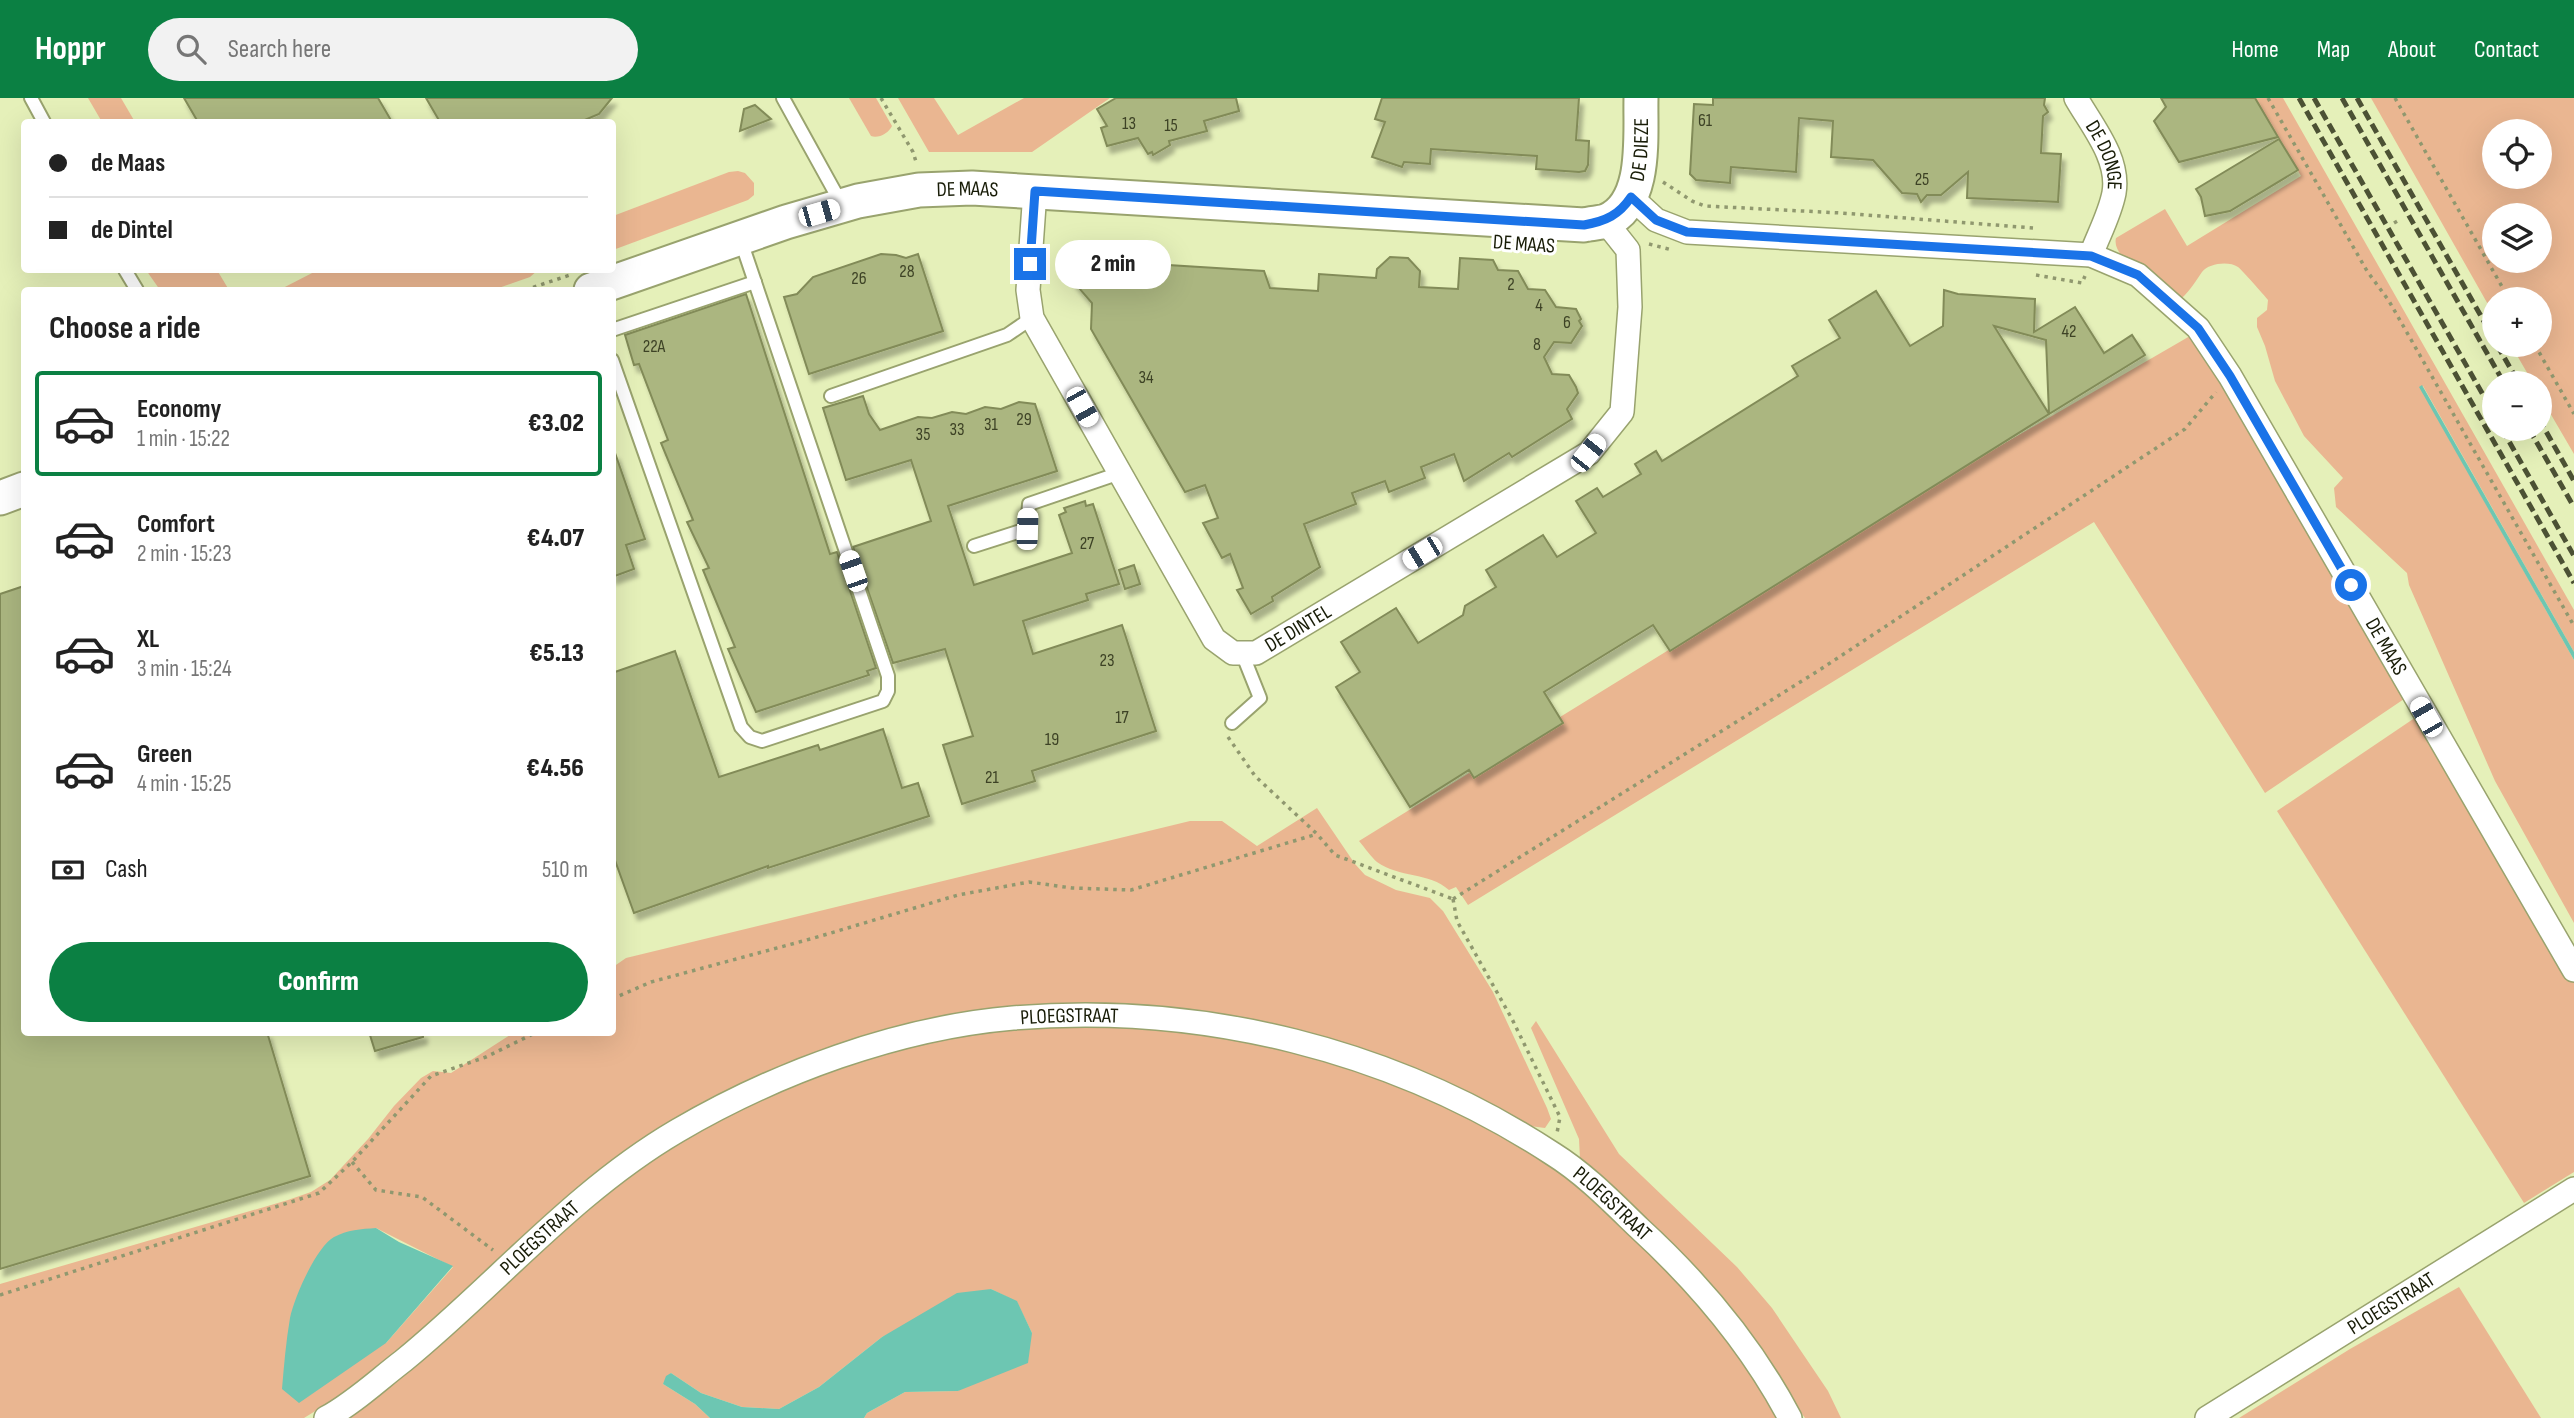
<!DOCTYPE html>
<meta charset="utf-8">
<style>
:root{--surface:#fff;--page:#f2f2f2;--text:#222;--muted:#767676;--line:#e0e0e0;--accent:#0b8043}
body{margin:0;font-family:"Sofia Sans Condensed",sans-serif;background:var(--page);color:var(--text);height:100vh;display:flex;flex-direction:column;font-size:26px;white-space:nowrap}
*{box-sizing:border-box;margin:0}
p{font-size:23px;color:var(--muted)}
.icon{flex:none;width:38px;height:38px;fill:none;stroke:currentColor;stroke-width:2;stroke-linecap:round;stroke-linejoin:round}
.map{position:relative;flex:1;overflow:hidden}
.panel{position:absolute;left:21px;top:189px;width:595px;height:749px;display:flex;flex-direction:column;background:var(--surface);border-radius:7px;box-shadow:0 7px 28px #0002}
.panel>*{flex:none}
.top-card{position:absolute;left:21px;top:21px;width:595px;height:154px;border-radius:7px;box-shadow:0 7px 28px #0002;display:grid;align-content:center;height:154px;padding:0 28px;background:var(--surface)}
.fabs{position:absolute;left:2482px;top:21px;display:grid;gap:14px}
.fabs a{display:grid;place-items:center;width:70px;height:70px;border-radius:50%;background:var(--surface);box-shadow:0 7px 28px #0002;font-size:35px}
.end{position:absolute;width:32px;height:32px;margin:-16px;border:9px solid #1a73e8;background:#fff;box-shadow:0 0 0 4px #fff}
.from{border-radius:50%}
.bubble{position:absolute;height:49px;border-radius:24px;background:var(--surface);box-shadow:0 7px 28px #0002;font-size:23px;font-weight:800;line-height:49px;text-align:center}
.car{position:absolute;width:21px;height:42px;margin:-21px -10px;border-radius:9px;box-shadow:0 0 5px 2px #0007;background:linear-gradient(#fff 24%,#345 0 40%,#fff 0 76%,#345 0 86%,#fff 0)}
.top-card b{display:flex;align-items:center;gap:24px;height:66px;font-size:26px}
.top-card b+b{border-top:2px solid var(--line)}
.top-card i{width:18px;height:18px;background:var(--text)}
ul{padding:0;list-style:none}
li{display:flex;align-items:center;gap:21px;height:105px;margin:0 14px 10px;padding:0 14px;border:4px solid transparent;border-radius:7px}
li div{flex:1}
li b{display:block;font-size:26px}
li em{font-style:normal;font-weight:800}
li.on{border-color:var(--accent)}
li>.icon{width:63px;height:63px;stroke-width:1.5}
h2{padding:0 28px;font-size:32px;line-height:84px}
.pay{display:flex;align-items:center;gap:18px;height:77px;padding:0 28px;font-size:26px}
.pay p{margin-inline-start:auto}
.button{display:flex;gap:14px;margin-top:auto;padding:14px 28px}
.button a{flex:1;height:80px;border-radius:42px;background:var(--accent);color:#fff;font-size:28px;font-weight:800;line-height:80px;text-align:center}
header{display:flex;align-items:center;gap:42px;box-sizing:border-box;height:98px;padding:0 35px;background:var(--accent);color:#fff}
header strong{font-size:33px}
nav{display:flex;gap:38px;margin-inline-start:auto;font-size:24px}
.search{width:490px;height:63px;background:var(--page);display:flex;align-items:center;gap:18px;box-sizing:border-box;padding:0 24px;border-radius:38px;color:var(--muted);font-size:26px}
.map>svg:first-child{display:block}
</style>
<header>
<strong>Hoppr</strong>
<div class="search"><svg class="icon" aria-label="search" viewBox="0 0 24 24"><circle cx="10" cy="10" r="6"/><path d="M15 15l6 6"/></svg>Search here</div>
<nav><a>Home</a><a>Map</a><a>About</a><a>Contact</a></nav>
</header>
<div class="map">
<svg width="2574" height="1320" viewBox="0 0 2574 1320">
<defs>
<filter id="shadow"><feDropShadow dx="4" dy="7" stdDeviation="2" flood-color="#0004"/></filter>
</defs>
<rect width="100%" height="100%" fill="#e5f0b9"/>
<g fill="#eab691" fill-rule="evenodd">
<path d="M88,0H121L135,24H102Z"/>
<path d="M849,0H876L892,28C889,35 878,41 871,38Z"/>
<path d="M898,0H934L958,37L1024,0H1110L1032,54H929Z"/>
<path d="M2255,0H2283L2574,512V554L2423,288L2420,289L2574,562V825L2495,683L2409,487L2407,475L2336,409L2334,390L2343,380L2304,338L2275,283L2265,248L2257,229V220L2267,212L2268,202C2264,197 2242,172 2238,169C2229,163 2209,165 2202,174C2196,183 2191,191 2182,200C2166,185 2110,164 2116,140L2165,111L2187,148L2301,78Z"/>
<path d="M2371,0H2574V356L2539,296V285H2533L2511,247H2539V201H2494V217ZM2494,33H2539V79H2494ZM2494,117H2539V163H2494Z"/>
<path d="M738,73L745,75L754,85V97L748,102L613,152V118L729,74Z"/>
<path d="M146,172H217L229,192H160Z"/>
<path d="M318,172H538L530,179L493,192H279Z"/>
<path d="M2190,238L2210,259L2407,599L2265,695L2094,424L1468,807L1456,789L1449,792C1429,774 1399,780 1377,764C1371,759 1365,750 1359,743L1986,356Z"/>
<path d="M2428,611L2574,870V1074L2524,1105L2277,713Z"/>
<path d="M1317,710L1355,766L1365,777L1396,792L1430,800L1443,813L1493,894L1547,1010L1551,1021L1545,1030L1523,1027L1472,1001L1158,910L869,939L590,1081L475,1183L427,1230L346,1294L304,1320H0V1186L288,1102L311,1094L330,1082L368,1041L394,1008L421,980L433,973L451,975L513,935L612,934L613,869L626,860L1190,723H1222L1257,748ZM376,1130L453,1169L386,1245Z"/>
<path d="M1079,923L1253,939L1330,962L1463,1014L1574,1082L1670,1168L1732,1242L1781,1320H864L867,1315L905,1294L958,1293L1032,1235L1017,1204L991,1191L882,1239L819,1289L779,1311L742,1309L701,1295L671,1275L663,1286L695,1306L710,1320H340L600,1095L730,1011L874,954L955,936Z"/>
<path d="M1536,923L1619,1056L1737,1169L1772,1210L1828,1293L1841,1320H1805L1784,1291L1584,1067L1580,1061L1579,1041L1531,930Z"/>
<path d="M2459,1189L2541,1320H2239L2350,1251Z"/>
</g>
<g fill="#6dc6b2">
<path d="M2422,287L2574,554V562L2419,289Z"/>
<path d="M376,1130L399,1144L453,1168L386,1245L299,1305L282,1291C284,1267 286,1243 290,1220C294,1200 316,1149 334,1139C347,1132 361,1131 376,1130Z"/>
<path d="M991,1191L1017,1203L1032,1235L1028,1265L958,1293L905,1294L867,1315L864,1320H710L695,1306L663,1286L666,1278L671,1275L701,1295L742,1309L779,1311L819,1289L882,1239L957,1195Z"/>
</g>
<g fill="#abb680" stroke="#828b58" stroke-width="2" filter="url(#shadow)">
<path d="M184,0H378L392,24H198Z"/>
<path d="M426,0H612L599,16L580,24H440Z"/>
<path d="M1116,0H1236L1239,13L1204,23L1207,33L1169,43L1170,47L1153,57L1152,54L1148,56L1138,40L1107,48L1101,30L1107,28L1097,11Z"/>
<path d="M1382,0H1579L1576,42L1589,43L1588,67L1585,73L1579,74L1536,71L1537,58L1431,51L1430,66L1404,64L1402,69L1372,59L1385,24L1375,21Z"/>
<path d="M1713,0H2045L2044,7L2048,14L2043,18L2041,55L2061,56L2058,104L1967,100L1968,74L1941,97H1927L1921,104L1917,96L1902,95L1873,62L1831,59L1833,23L1799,20L1796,74L1731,69L1730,85L1696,82L1690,76L1694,6L1713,7Z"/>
<path d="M2161,0H2255L2278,39L2179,64L2154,23L2166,9Z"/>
<path d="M755,7L771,21L740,33L744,11Z"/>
<path d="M2279,41L2298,72L2230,113L2205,118L2201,99L2196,91Z"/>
<path d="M1087,149L1107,150L1120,164L1264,173L1270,190L1318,193L1319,176L1376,180L1377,171L1390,159L1408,160L1420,173L1419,189L1458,191L1460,160L1493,162L1498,172L1518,173L1528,191L1545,192L1556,209L1576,211L1581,221L1579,223L1582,228L1571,245L1554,244L1544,259L1552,276L1569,277L1576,289L1578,295L1567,311L1572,321L1512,359L1509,355L1464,383L1454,356L1421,369L1425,380L1389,394L1385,383L1352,395L1356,406L1304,426L1320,469L1272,499L1273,503L1251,516L1237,492L1243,490L1230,456L1222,460L1203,425L1218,420L1205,387L1185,394L1091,231L1092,205L1072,182L1073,162Z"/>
<path d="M881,156L896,157L906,160L918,156L943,233L809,276L784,199L797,196L813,179Z"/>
<path d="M1944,192L1958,196L2035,201L2034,234L2075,209L2104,255L2132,237L2145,257L2049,316L2046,242L1994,228L2049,316L1670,553L1653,527L1544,594L1563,625L1474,680L1469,672L1410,709L1336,589L1360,574L1341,544L1396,510L1418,545L1463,517L1465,508L1496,489L1486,472L1543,437L1557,459L1596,435L1576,403L1597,390L1603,399L1641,376L1635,366L1656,353L1662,363L1798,278L1792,268L1840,240L1829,222L1876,193L1910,248L1943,228Z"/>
<path d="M746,196L830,456L837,454L876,570L867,573L869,577L756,614L728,551L735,549L703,472L709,470L687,424L693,422L661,345L668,342L639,266L634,267L625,237Z"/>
<path d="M863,298L869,316L880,332L918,319L932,320L952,314L966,316L985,309L1001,311L1019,304L1035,306L1057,373L948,408L974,487L1072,455L1059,417L1066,414L1064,410L1085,403L1086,408L1093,406L1119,486L1086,496L1088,502L1023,523L1033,556L1122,527L1156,633L1032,673L1035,683L962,706L943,647L973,638L945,551L893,565L853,449L931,423L911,362L846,382L823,310Z"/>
<path d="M612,355H615L645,441L626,447L634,471L612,479Z"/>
<path d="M1134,467L1140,486L1125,491L1119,472Z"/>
<path d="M24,488V934H267L310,1078L0,1171V496Z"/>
<path d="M675,553L719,679L818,647L820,652L883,631L902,690L918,685L929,718L768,770V768L634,815L612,754V575Z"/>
<path d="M369,934H423V939L375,953Z"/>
</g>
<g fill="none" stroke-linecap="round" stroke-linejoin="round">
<defs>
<g id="lane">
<path d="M31,0L44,24"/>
<path d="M783,0L841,105"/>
<path d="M125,172L137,192"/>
<path d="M612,232L755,184"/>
<path d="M612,262L741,629L750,639L762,643L883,603L888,593V578L741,143"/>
<path d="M831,298L1007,237L1032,220"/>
<path d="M974,448L1027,431L1029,406L1120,375"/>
<path d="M1232,625L1260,600L1242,555"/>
</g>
<g id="street">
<path id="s1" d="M2076,0C2092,28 2120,61 2114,95C2110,116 2098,138 2091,157"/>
<path id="s2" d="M1035,93L1028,192L1032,220L1214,541L1233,555H1256L1589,355L1622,314L1630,209L1628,152L1605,123"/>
<path id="s3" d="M1631,99L1656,122L1687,134L2091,157L2138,177L2198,230L2230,278L2574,872"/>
<path id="s4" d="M326,1320C354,1305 378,1282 403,1263C495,1188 573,1094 677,1033C776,975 897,930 1013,920C1202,904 1394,952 1553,1056C1585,1076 1612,1104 1639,1130C1699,1185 1752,1248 1790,1320"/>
<path id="s5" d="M2207,1320L2574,1091"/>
</g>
<g id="secondary">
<path id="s6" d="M591,192L786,124L858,103L919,92L972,90L1584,127C1591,125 1600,125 1606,123C1648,106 1640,37 1641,0"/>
<path d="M0,400L24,391"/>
</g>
</defs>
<use href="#lane" stroke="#99a36e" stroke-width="16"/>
<use href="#street" stroke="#99a36e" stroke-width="26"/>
<use href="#secondary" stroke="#99a36e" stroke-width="37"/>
<g stroke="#90986f" stroke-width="3.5" stroke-dasharray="3.5 5" stroke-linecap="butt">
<path d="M881,0L913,54L917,67"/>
<path d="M2268,0L2367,173L2389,203L2574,528"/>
<path d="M2395,0L2509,201"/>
<path d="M1663,84L1692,103L1705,108L1841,115L2033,130"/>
<path d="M2394,125L2401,121"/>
<path d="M1649,146L1672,152"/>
<path d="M2036,177L2082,185L2085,178"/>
<path d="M525,192L570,177"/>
<path d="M2535,247L2574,316"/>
<path d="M1228,639L1255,678L1317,736L1335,757L1453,801"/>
<path d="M1453,801L1821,571L2185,331L2216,294"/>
<path d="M1453,801L1457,823L1512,921L1560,1019L1557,1035"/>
<path d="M612,901L651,884L814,840L958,797L1029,784L1072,790L1131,792L1317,736"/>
<path d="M352,1064L376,1092L422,1099L493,1152"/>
<path d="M0,1197L319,1095L352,1064L431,978L486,959L537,934"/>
</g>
<use href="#lane" stroke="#fff" stroke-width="12"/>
<use href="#street" stroke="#fff" stroke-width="23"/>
<use href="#secondary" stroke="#fff" stroke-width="33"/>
<g stroke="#4c5134" stroke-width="5" stroke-dasharray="10 5" stroke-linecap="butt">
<path d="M2299,0L2574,485"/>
<path d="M2314,0L2494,316"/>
<path d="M2342,0L2504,285"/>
<path d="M2357,0L2494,241"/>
<path d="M2497,247L2519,285"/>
<path d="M2539,321L2574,383"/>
<path d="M2502,331L2574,458"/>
<path d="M2529,331L2574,409"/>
</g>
</g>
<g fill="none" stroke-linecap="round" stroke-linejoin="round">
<path stroke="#1a73e8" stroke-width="9" d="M1030,166L1035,93L1584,127C1606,123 1619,117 1631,99L1656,122L1687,134L2091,158L2138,177L2198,230L2230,278L2351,487"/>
</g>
<g text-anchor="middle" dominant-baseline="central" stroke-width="6" stroke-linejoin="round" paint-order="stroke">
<g font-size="18" fill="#3d4225">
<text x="1705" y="22">61</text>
<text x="1129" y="25">13</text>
<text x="1171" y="27">15</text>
<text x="1922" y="81">25</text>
<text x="907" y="173">28</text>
<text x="859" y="180">26</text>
<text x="1511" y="186">2</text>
<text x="1539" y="207">4</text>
<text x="1567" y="224">6</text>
<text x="2069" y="233">42</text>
<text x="1537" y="246">8</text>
<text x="654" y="248">22A</text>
<text x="1146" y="279">34</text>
<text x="1024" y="321">29</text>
<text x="991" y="326">31</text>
<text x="957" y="331">33</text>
<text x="923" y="336">35</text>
<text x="1087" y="445">27</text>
<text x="1107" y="562">23</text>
<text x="1122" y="619">17</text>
<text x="1052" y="641">19</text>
<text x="992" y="679">21</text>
</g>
<g font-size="21" fill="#181c07" stroke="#fff">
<text stroke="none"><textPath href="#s6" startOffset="1116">DE DIEZE</textPath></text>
<text stroke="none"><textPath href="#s1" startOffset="65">DE DONGE</textPath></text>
<text stroke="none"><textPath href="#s6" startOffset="392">DE MAAS</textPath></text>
<text transform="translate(1524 146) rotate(4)">DE MAAS</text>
<text stroke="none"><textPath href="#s2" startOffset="592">DE DINTEL</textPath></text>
<text stroke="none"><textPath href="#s3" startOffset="973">DE MAAS</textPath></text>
<text stroke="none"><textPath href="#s4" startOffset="868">PLOEGSTRAAT</textPath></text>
<text stroke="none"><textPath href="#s4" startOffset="1456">PLOEGSTRAAT</textPath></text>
<text stroke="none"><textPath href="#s4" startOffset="280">PLOEGSTRAAT</textPath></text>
<text stroke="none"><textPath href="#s5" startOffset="217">PLOEGSTRAAT</textPath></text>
</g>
</g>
</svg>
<div class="fabs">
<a><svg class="icon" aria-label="locate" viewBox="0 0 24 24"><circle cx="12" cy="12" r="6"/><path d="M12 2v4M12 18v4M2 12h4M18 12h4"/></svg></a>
<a><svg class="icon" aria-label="layers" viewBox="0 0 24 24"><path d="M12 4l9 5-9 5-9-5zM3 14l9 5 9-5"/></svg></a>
<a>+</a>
<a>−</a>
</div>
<i class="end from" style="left:2351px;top:487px"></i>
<i class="end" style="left:1030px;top:166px"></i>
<div class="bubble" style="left:1055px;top:142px;width:116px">2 min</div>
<i class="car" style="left:819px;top:115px;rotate:74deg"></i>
<i class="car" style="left:1082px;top:309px;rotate:151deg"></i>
<i class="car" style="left:1588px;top:355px;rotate:39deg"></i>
<i class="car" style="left:1027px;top:431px;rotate:2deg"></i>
<i class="car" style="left:1422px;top:455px;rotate:239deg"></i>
<i class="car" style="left:853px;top:473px;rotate:341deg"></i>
<i class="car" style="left:2426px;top:619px;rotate:330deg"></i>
<div class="top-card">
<b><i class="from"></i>de Maas</b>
<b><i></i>de Dintel</b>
</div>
<section class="panel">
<h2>Choose a ride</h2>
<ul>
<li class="on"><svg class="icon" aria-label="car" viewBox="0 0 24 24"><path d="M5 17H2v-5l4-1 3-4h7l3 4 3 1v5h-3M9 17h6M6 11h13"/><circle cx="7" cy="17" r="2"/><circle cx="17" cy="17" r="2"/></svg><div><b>Economy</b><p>1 min · 15:22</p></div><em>€3.02</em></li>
<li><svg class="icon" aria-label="car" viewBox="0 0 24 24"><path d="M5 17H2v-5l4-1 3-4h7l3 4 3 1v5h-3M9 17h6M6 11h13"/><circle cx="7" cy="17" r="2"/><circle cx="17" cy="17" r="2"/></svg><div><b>Comfort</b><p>2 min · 15:23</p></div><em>€4.07</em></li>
<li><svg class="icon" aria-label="car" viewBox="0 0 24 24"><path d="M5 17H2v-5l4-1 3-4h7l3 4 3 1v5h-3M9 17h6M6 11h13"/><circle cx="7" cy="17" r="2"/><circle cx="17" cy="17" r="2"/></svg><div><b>XL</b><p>3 min · 15:24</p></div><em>€5.13</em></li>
<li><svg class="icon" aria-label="car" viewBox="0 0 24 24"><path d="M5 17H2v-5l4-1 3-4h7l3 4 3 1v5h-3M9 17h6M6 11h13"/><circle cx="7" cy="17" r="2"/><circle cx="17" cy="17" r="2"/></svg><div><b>Green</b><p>4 min · 15:25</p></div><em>€4.56</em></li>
</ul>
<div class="pay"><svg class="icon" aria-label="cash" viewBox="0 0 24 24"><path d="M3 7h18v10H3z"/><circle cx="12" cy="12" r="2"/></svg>Cash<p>510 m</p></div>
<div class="button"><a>Confirm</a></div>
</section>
</div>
